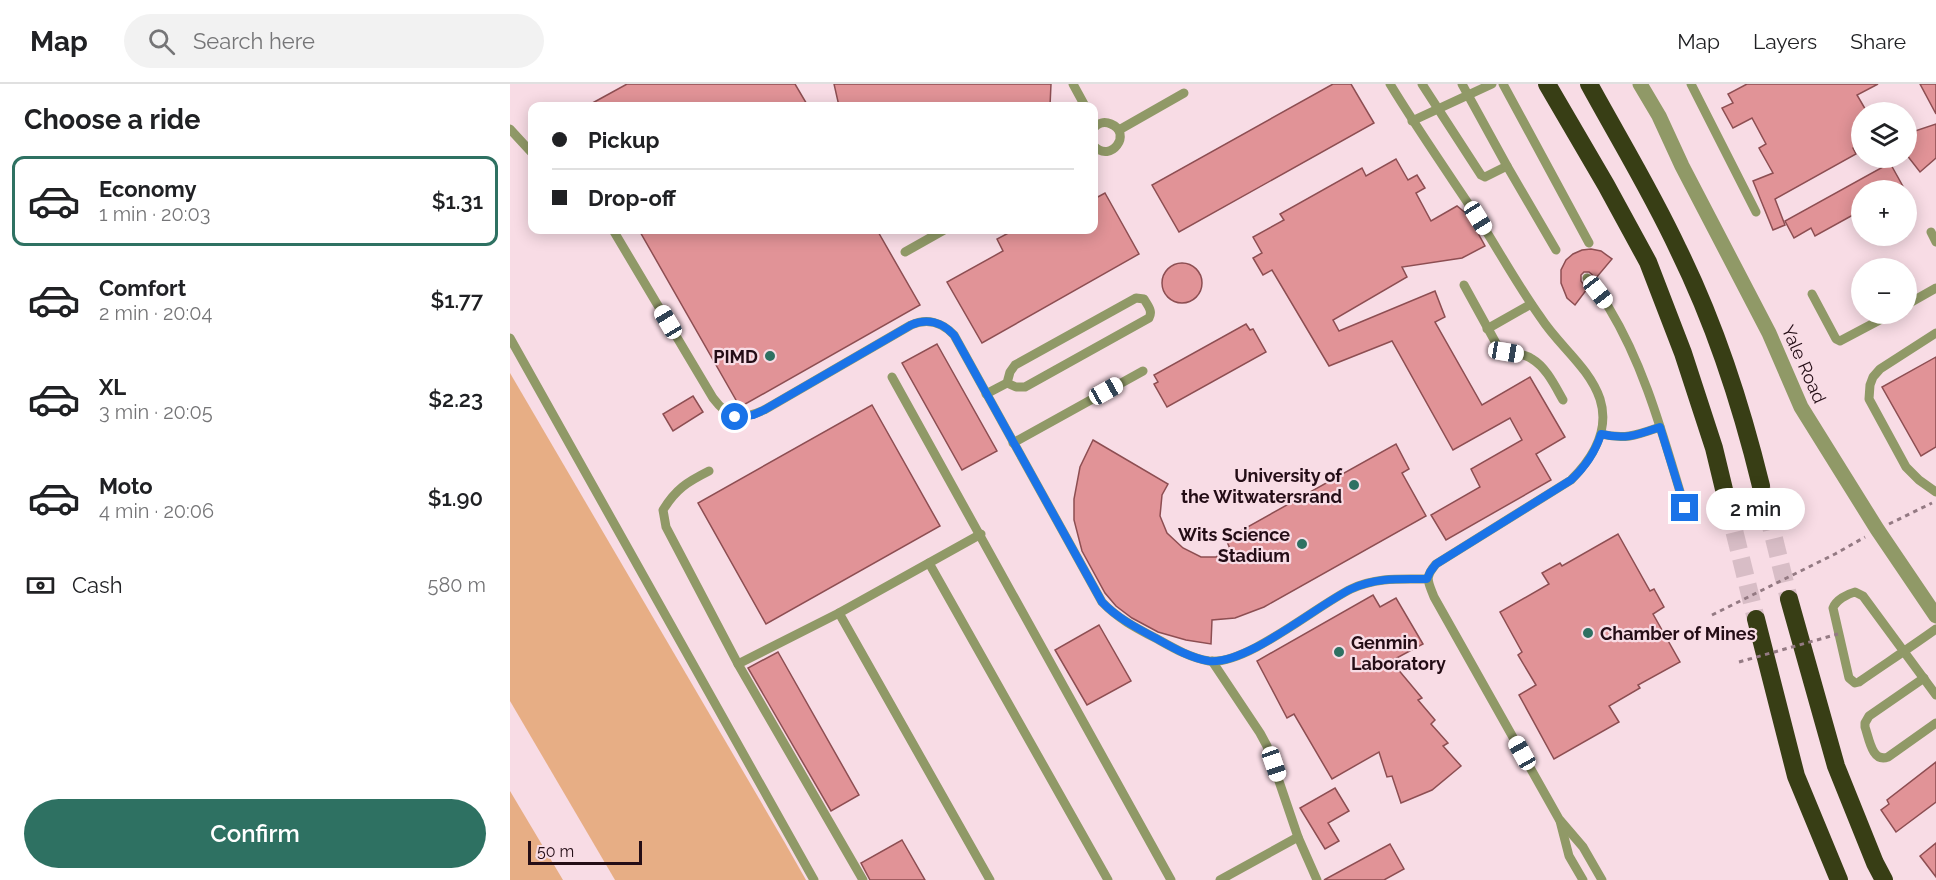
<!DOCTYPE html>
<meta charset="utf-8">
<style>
:root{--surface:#fff;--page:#f2f2f2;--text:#202124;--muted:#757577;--line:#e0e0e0;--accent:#2e7162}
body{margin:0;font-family:Raleway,sans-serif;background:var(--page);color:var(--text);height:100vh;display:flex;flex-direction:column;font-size:22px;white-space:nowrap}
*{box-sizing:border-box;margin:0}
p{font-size:20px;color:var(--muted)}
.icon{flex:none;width:33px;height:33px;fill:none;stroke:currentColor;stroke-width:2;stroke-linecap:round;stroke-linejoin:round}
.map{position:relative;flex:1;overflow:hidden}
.panel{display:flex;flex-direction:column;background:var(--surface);width:510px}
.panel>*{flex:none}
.hud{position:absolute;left:18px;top:18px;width:570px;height:132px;border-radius:12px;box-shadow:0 3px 15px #0003;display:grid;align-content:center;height:132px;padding:0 24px;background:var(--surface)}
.fabs{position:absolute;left:1341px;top:18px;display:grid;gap:12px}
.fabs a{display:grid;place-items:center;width:66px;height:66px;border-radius:50%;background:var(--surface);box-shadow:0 3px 15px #0003;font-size:30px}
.scale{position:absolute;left:18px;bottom:15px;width:114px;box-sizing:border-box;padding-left:6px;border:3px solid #240d16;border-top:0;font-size:16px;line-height:21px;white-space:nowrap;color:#240d16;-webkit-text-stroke:4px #f8dce5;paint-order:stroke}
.end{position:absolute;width:27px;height:27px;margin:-14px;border:8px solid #1a73e8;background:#fff;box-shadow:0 0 0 3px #fff}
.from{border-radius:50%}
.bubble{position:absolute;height:42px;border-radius:21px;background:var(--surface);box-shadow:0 3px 15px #0003;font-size:20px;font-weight:600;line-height:42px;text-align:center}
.car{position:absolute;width:18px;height:36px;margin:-18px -9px;border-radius:8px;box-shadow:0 0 4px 2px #0007;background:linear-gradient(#fff 24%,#345 0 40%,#fff 0 76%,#345 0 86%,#fff 0)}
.hud b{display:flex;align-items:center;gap:21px;height:57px;font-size:22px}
.hud b+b{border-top:2px solid var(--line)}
.hud i{width:15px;height:15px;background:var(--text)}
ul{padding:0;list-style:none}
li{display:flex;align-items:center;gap:18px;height:90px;margin:0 12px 9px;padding:0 12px;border:3px solid transparent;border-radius:12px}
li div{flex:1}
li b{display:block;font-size:22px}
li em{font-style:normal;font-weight:600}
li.on{border-color:var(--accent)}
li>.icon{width:54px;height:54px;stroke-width:1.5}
h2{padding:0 24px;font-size:27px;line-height:72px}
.pay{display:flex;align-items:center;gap:15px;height:66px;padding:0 24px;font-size:22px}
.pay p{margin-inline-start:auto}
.primary-button{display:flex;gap:12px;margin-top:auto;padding:12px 24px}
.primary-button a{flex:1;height:69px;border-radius:36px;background:var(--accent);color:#fff;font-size:24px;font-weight:600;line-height:69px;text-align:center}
header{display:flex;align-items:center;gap:36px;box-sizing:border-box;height:84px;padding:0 30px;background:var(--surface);border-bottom:2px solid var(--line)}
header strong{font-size:28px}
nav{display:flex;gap:33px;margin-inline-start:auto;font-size:21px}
.search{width:420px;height:54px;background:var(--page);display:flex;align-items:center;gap:15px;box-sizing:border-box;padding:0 21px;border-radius:33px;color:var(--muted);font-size:22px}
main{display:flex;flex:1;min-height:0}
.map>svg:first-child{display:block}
</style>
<header>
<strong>Map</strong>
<div class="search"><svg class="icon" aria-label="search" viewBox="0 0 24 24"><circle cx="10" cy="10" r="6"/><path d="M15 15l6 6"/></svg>Search here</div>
<nav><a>Map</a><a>Layers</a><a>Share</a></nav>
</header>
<main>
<section class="panel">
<h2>Choose a ride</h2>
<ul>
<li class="on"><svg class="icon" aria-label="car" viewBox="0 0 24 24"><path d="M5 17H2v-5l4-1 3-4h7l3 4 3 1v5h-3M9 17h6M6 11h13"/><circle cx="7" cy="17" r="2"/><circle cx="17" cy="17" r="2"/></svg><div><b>Economy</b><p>1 min · 20:03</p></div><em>$1.31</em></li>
<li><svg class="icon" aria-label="car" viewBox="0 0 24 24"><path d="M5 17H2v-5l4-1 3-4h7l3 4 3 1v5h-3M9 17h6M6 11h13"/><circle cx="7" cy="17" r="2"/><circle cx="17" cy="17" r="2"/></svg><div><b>Comfort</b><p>2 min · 20:04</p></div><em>$1.77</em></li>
<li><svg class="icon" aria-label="car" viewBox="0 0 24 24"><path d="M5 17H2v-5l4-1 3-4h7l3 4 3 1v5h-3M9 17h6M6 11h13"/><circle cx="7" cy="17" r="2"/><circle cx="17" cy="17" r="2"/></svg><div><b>XL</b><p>3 min · 20:05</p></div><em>$2.23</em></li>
<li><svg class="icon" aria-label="car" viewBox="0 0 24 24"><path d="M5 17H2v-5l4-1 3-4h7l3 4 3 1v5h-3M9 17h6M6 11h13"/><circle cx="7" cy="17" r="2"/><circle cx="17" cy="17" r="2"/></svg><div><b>Moto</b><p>4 min · 20:06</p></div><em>$1.90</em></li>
</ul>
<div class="pay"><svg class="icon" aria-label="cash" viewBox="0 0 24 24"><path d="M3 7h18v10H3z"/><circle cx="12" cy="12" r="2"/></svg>Cash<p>580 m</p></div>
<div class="primary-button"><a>Confirm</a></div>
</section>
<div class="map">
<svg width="1426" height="796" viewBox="0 0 1426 796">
<rect width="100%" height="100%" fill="#f8dce5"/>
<g fill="#e7ae85">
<path d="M0,289L275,759L296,796H105L0,617Z"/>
<path d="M0,707L53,796H0Z"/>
</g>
<g fill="#e19397" stroke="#8d4e52" stroke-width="1.5">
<path d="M117,0H285L298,22H77Z"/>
<path d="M324,0H541L540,22H329Z"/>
<path d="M823,0H841L864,39L669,148L642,101Z"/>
<path d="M1237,0H1368L1347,11L1357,28H1352V59L1343,64L1346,70L1265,115L1275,141L1263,146L1243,97L1263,89L1249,64L1256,60L1242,34L1223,44L1212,24L1223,19L1218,10Z"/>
<path d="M1410,0H1426V30Z"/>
<path d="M1426,40V74L1410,88L1396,70V50Z"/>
<path d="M886,75L898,96L907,91L915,104L906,109L921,137L947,122L958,131L975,162L952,174L892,183L897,193L823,236L829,247L925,207L935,233L925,238L972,321L1020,293L1055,353L1026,370L1041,396L936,456L921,431L970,403L961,385L1012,356L1000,334L943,366L882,257L819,282L762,186L753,191L743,174L752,169L743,153L774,136L770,130L852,84L856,92Z"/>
<path d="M1380,79L1395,106H1352V126L1305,152L1301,144L1284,154L1275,137Z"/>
<path d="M595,109L629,170L472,259L437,198L493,167L487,155L504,146H584V115Z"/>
<path d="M129,146H367L410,221L230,323Z"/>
<path d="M1081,165L1091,167L1102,175L1086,194L1079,188H1074L1071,191V197L1077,205L1065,221L1057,214L1051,199V186L1056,176L1063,170L1072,166Z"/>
<circle cx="672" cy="199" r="20"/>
<path d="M736,240L740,246L743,245L756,268L657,323L644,300L648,298L644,291Z"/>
<path d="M427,260L487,367L452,386L392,279Z"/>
<path d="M1426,273V363L1411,372L1372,303Z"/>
<path d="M183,312L193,328L163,347L153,330Z"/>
<path d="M362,321L430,442L256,540L188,419Z"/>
<path d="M583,356L658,400L652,411L650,432L657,449L673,464L691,473H706L720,465L716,455L886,360L899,385L892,389L916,432L754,523L725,534L702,536L701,560L676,556L648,548L622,534L606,522L595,509L572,467L564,436V415L570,383Z"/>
<path d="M1108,450L1140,507L1144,505L1154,523L1143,530L1170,578L1128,601L1130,604L1099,622L1109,638L1044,675L1009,611L1026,601L1008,571L1012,568L990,528L1039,500L1032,489L1050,479L1052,482Z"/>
<path d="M863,511L870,523L886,514L913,560L881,577L912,614L908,616L925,636L921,640L938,659L933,662L951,682L922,706L891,719L882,692L877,693L869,668L822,695L784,630L777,634L747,577Z"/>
<path d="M589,541L621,597L577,621L545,566Z"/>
<path d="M268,568L349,711L321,727L238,584Z"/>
<path d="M1426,678V718L1386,748L1371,726L1379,720L1377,716Z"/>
<path d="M825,704L839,727L818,739L829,757L815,765L790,724Z"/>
<path d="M392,756L415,796H360L351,779Z"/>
<path d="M1426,759V793L1410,772Z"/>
<path d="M880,760L894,785L874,796H814Z"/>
</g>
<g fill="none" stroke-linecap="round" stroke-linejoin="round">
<g stroke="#d8bdc6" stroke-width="18" stroke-dasharray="18 9" stroke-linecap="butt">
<path d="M1251,402L1279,515"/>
<path d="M1218,422L1246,535"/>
</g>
<g stroke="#947a83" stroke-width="3" stroke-dasharray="4.5 4.5" stroke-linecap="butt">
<path d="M1379,440L1422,419"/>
<path d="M1202,531L1325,470L1355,453"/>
</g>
<g stroke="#909967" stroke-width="9">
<path d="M563,0L575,22"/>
<path d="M880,0C908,46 938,89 968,134C989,167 1008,202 1031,234C1049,262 1079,283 1090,315C1100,346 1082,375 1061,396L926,480C914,494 918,497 924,513L1049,735L1073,763L1092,796"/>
<path d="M912,0L971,91L975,93L997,82"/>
<path d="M952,0L997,82L1046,166"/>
<path d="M993,0L1079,159"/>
<path d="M1181,0L1246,128"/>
<path d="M902,37L982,0"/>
<path d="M584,44C588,39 594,37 601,40C623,49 601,80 584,62"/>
<path d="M0,45L22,69"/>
<path d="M609,46L674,9"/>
<path d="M103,146L203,314C219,335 229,337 254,326L401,241C417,234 432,238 444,251L592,518C608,535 628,545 649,556C665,565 681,574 699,577C737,581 806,522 841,505C866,493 891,495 917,495"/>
<path d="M1421,148L1426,158"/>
<path d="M395,168L434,146"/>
<path d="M1077,194C1084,204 1093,213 1099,224C1136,285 1154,356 1175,424"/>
<path d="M954,201L987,261C1000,272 1010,267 1022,275C1036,283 1045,302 1053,316"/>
<path d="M1302,210L1326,255L1330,257L1381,230"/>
<path d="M1396,221L1426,204"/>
<path d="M977,245L1021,220"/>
<path d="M1426,249L1370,285L1363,293L1360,301L1359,315L1396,383L1409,396L1426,408"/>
<path d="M0,254L304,796"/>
<path d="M382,293L661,796"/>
<path d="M476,310L497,299L500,288L505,281L626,214L634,215C638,222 643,227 639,234L515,303H506L497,299"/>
<path d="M1091,350C1115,356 1127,351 1150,343"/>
<path d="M503,359L633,287"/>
<path d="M199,387C177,398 166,405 153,426L156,443L228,580L353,796"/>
<path d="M419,479L598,796"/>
<path d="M329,529L480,796"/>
<path d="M1426,545C1401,563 1375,580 1349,598L1345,599L1339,594L1323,524C1326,516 1337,510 1345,508L1353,512L1426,611"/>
<path d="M702,577L750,649L757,662L788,753L807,796"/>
<path d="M228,580L329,529L471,450"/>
<path d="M1414,594L1359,632L1355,639V643C1359,654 1362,679 1378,673L1426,639"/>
<path d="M1050,737L1059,772L1073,796"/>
<path d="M710,796L788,753"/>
</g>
<path stroke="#909967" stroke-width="15" d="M1130,0L1149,32L1172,82L1259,249L1291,323L1367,445L1426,532"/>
<g stroke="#383e15" stroke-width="18">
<path d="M1037,0L1096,101L1138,178L1173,269L1204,364L1218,422"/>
<path d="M1079,0C1109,55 1142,109 1168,165C1205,240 1231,320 1251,402"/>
<path d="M1279,515L1326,682L1365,779L1374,796"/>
<path d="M1246,535L1286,692L1329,796"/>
</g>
<path stroke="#947a83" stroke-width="3" stroke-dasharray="4.5 4.5" stroke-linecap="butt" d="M1229,578L1328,550"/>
</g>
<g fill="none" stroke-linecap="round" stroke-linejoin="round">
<path stroke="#1a73e8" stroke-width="8" d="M225,333L243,331L254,326L401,241C417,234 432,238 444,251L592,518C608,535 629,545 649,556C665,565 681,574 699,577C737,581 806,522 841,505C866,493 891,495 917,495L920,488L926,480L1061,396C1075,383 1085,369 1091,350C1115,356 1127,351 1150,343L1175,424"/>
</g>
<g fill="#2e7162" stroke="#f8dce5" stroke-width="2">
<circle cx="260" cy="272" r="6"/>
<circle cx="844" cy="401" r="6"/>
<circle cx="792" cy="460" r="6"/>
<circle cx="1078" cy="549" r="6"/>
<circle cx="829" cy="568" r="6"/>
</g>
<g text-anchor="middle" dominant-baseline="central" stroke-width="4.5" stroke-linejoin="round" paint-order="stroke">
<g font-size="18" font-weight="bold" fill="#240d16" stroke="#f8dce5" text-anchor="end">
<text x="248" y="272">PIMD</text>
<text x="832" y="391">University of<tspan x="832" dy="21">the Witwatersrand</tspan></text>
<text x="780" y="450">Wits Science<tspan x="780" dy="21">Stadium</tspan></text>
<text x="1090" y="549" text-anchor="start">Chamber of Mines</text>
<text x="841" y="558" text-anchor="start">Genmin<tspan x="841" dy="21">Laboratory</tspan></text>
</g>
<g font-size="18" fill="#240d16" stroke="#f8dce5">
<text transform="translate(1294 280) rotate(66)">Yale Road</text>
</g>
</g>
</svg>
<div class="fabs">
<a><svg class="icon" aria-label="layers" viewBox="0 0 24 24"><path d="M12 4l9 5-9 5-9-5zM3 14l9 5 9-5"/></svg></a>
<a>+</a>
<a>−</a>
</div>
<div class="scale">50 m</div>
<i class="end from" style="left:225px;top:333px"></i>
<i class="end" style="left:1175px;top:424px"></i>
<div class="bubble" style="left:1196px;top:404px;width:99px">2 min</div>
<i class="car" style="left:968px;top:134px;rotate:148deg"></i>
<i class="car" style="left:1088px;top:208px;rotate:142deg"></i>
<i class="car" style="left:158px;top:238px;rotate:329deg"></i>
<i class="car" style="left:996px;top:268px;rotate:100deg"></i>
<i class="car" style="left:596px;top:307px;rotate:61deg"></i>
<i class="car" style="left:1012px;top:669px;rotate:331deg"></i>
<i class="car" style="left:764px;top:680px;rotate:161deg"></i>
<div class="hud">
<b><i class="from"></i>Pickup</b>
<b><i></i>Drop-off</b>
</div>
</div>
</main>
